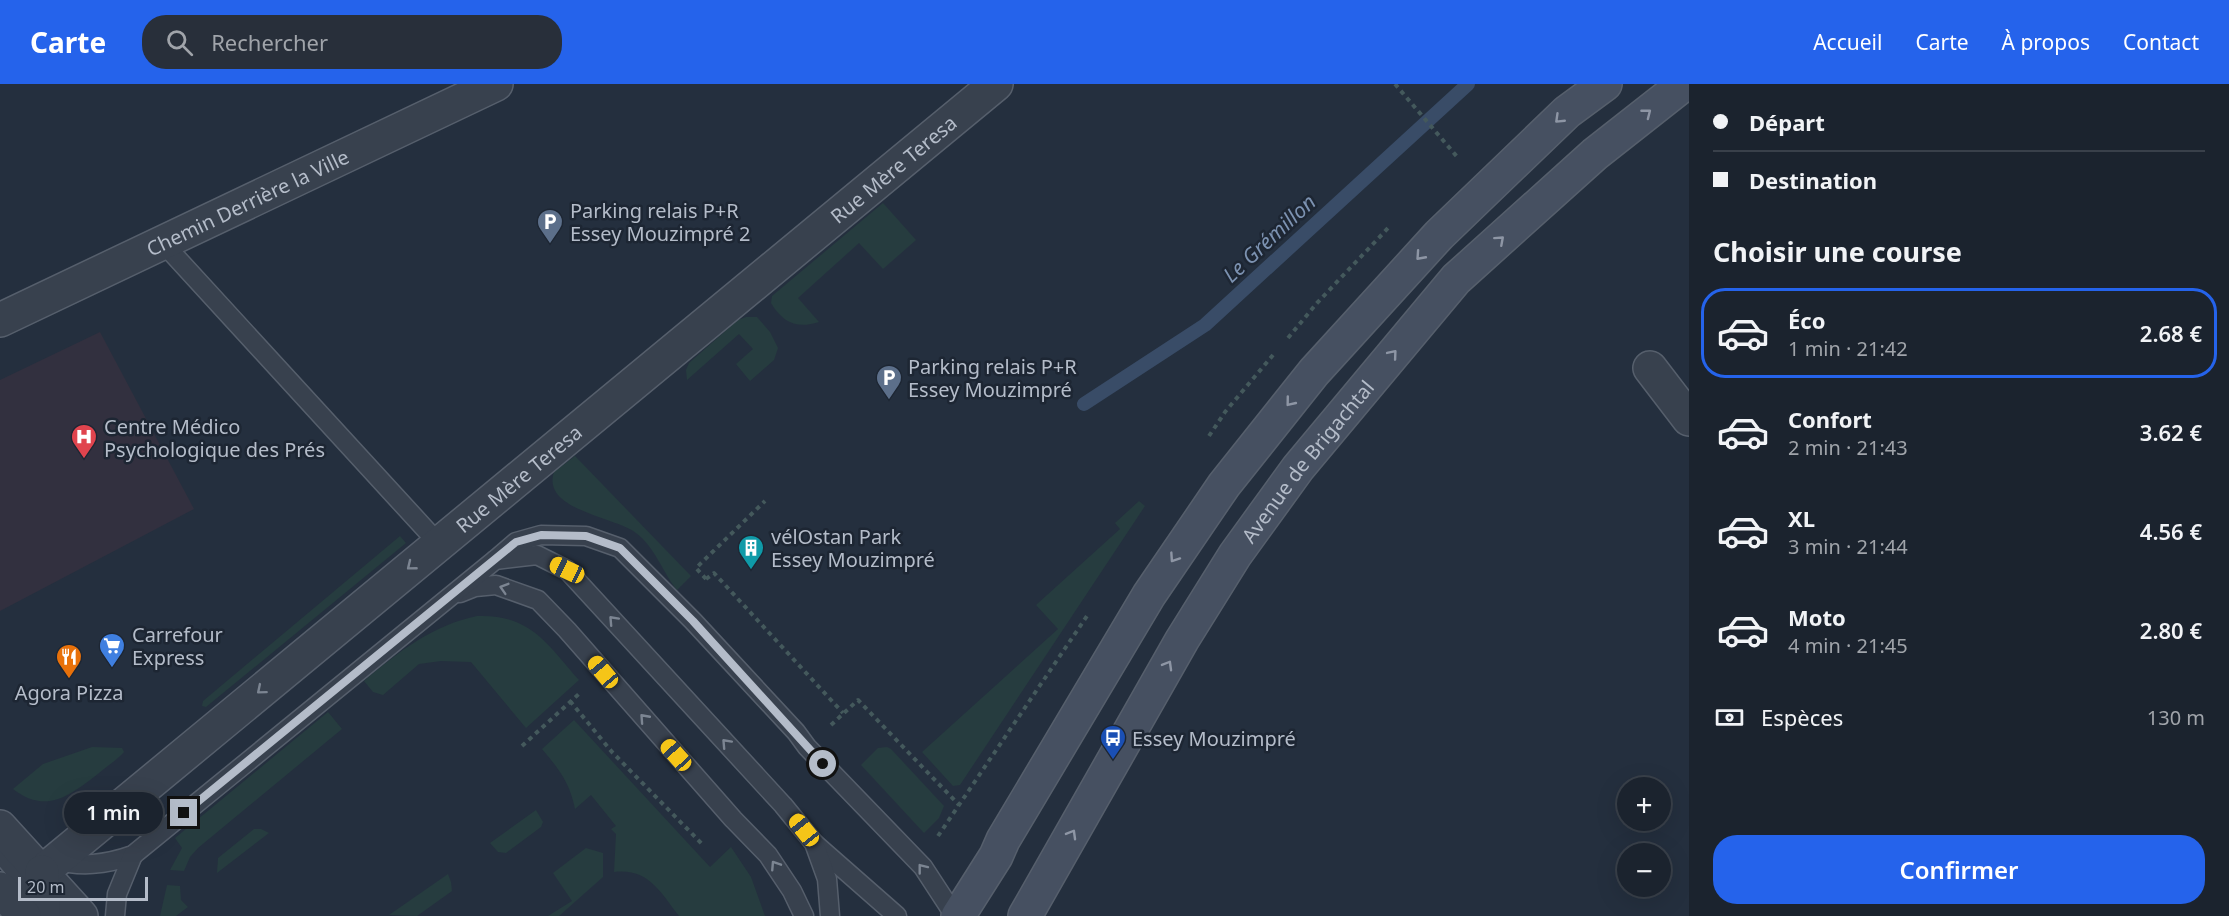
<!DOCTYPE html>
<html lang="fr">
<meta charset="utf-8">
<style>
:root{--surface:#1b232e;--page:#282f3a;--text:#f1f3f6;--muted:#a0a4aa;--line:#39404a;--accent:#2563eb}
body{margin:0;font-family:"Noto Sans",sans-serif;background:var(--page);color:var(--text);height:100vh;display:flex;flex-direction:column;font-size:22px;white-space:nowrap}
*{box-sizing:border-box;margin:0}
p{font-size:20px;color:var(--muted)}
.icon{flex:none;width:33px;height:33px;fill:none;stroke:currentColor;stroke-width:2;stroke-linecap:round;stroke-linejoin:round}
.map{position:relative;flex:1;overflow:hidden}
.details{display:flex;flex-direction:column;background:var(--surface);width:540px}
.details>*{flex:none}
.guide{display:grid;align-content:center;height:132px;padding:0 24px;background:var(--surface)}
.fabs{position:absolute;left:1617px;top:693px;display:grid;gap:12px}
.fabs a{display:grid;place-items:center;width:54px;height:54px;border-radius:50%;background:var(--surface);box-shadow:0 6px 24px #0002,0 0 0 2px var(--line);font-size:30px}
.scale{position:absolute;left:18px;bottom:15px;width:130px;box-sizing:border-box;padding-left:6px;border:3px solid #b4bcc9;border-top:0;font-size:16px;line-height:21px;white-space:nowrap;color:#b4bcc9;-webkit-text-stroke:4px #1d2633;paint-order:stroke}
.end{position:absolute;width:27px;height:27px;margin:-14px;border:8px solid #b4bcc9;background:#111;box-shadow:0 0 0 3px #111}
.from{border-radius:50%}
.bubble{position:absolute;height:42px;border-radius:21px;background:var(--surface);box-shadow:0 6px 24px #0002,0 0 0 2px var(--line);font-size:20px;font-weight:600;line-height:42px;text-align:center}
.car{position:absolute;width:18px;height:36px;margin:-18px -9px;border-radius:8px;box-shadow:0 0 4px 2px #0007;background:linear-gradient(#f5c518 24%,#345 0 40%,#f5c518 0 76%,#345 0 86%,#f5c518 0)}
.guide b{display:flex;align-items:center;gap:21px;height:57px;font-size:22px}
.guide b+b{border-top:2px solid var(--line)}
.guide i{width:15px;height:15px;background:var(--text)}
ul{padding:0;list-style:none}
li{display:flex;align-items:center;gap:18px;height:90px;margin:0 12px 9px;padding:0 12px;border:3px solid transparent;border-radius:24px}
li div{flex:1}
li b{display:block;font-size:22px}
li em{font-style:normal;font-weight:600}
li.selected{border-color:var(--accent)}
li>.icon{width:54px;height:54px;stroke-width:1.5}
h2{padding:0 24px;font-size:27px;line-height:72px}
.pay{display:flex;align-items:center;gap:15px;height:66px;padding:0 24px;font-size:22px}
.pay p{margin-inline-start:auto}
.button{display:flex;gap:12px;margin-top:auto;padding:12px 24px}
.button a{flex:1;height:69px;border-radius:24px;background:var(--accent);color:#fff;font-size:24px;font-weight:600;line-height:69px;text-align:center}
header{display:flex;align-items:center;gap:36px;box-sizing:border-box;height:84px;padding:0 30px;background:var(--accent);color:#fff}
header strong{font-size:28px}
nav{display:flex;gap:33px;margin-inline-start:auto;font-size:21px}
.search{width:420px;height:54px;background:var(--page);display:flex;align-items:center;gap:15px;box-sizing:border-box;padding:0 21px;border-radius:24px;color:var(--muted);font-size:22px}
main{display:flex;flex:1;min-height:0}
.map>svg:first-child{display:block}
</style>
<header>
<strong>Carte</strong>
<div class="search"><svg class="icon" aria-label="search" viewBox="0 0 24 24"><circle cx="10" cy="10" r="6"/><path d="M15 15l6 6"/></svg>Rechercher</div>
<nav><a>Accueil</a><a>Carte</a><a>À propos</a><a>Contact</a></nav>
</header>
<main>
<div class="map">
<svg width="1689" height="832" viewBox="0 0 1689 832">
<rect width="100%" height="100%" fill="#242f3e"/>
<path fill="#32303f" d="M100,248L194,425L0,527V296Z"/>
<g fill="#263c3f">
<path d="M883,119L916,156L883,185L859,159L798,214L819,238C797,245 783,239 771,219L772,212Z"/>
<path d="M746,233H757L770,248L778,264L774,276L750,297L736,280L753,265L739,250L687,296L686,286L689,279L738,236Z"/>
<path d="M575,372L691,492L677,506C663,489 655,463 636,449C616,433 541,426 554,388Z"/>
<path d="M1139,417L1145,422L960,701L953,702L922,668L1058,545L1036,521L1120,445L1115,439Z"/>
<path d="M400,452L406,459L206,623L202,622L203,617Z"/>
<path d="M477,532C531,530 547,560 579,596L526,644L471,578L441,577L419,580L383,611L373,608L364,597C398,568 433,541 477,532Z"/>
<path d="M328,628L342,645L198,764L190,773L184,787L170,786L182,764L175,754Z"/>
<path d="M574,636L710,783L731,763L751,793L765,832H679C660,808 649,784 614,788L616,750L611,745L616,742L591,711L575,725C570,699 559,685 542,665Z"/>
<path d="M92,663L122,664L124,668C117,676 107,682 99,689C71,711 46,731 13,705L43,680Z"/>
<path d="M887,663L891,665L944,722L939,734L924,749L861,681L878,664Z"/>
<path d="M536,726L543,738L541,743L506,769L498,768L490,759Z"/>
<path d="M254,745H261L269,749L217,789L218,774Z"/>
<path d="M586,764L603,769V793L559,832H548L572,817L553,789Z"/>
<path d="M448,790L451,798L452,807L417,832L389,831Z"/>
<path d="M167,801L180,802L181,816L188,823L176,832H160Z"/>
</g>
<g fill="none" stroke-linecap="round" stroke-linejoin="round">
<path stroke="#394c67" stroke-width="14" d="M1084,320L1205,241L1468,0"/>
<defs>
<g id="lane">
<path d="M163,159L439,460"/>
<path d="M495,476L516,458L541,451L586,452L620,464L693,537L796,648L807,663L923,783L955,832"/>
<path d="M460,509L475,503L496,501L538,516L567,546L733,735L768,771L792,807L804,832"/>
<path d="M815,760L897,832"/>
<path d="M0,769L42,818"/>
<path d="M53,776C81,783 105,781 133,771L495,476L537,471L567,486L783,721L814,759L827,795L830,832"/>
<path d="M115,832L117,810L133,771"/>
</g>
<g id="street">
<path id="s1" d="M0,236L496,0"/>
<path d="M1650,284L1689,335"/>
<path d="M0,743L81,832"/>
<path id="s2" d="M42,788L996,0"/>
<path d="M42,788L43,832"/>
<path d="M0,805L24,832"/>
</g>
<g id="secondary">
<path d="M958,832L996,772L1003,756L1149,511L1224,401L1314,288L1439,151L1567,28L1605,0"/>
<path id="s3" d="M1025,832L1182,556L1235,471L1298,384L1456,195L1595,70L1684,0"/>
</g>
</defs>
<use href="#lane" stroke="#565f6c" stroke-width="21"/>
<use href="#street" stroke="#565f6c" stroke-width="36"/>
<use href="#secondary" stroke="#565f6c" stroke-width="36"/>
<g stroke="#44595c" stroke-width="4" stroke-dasharray="4.5 4.5" stroke-linecap="butt">
<path d="M1395,0L1459,75"/>
<path d="M1288,254L1317,219L1390,142"/>
<path d="M1209,352L1225,328L1273,271"/>
<path d="M706,495L714,489L843,629"/>
<path d="M706,495L696,484L765,417"/>
<path d="M570,617L612,668L703,761"/>
<path d="M831,641L858,616L959,721"/>
<path d="M522,662L581,608"/>
<path d="M938,752L1089,529"/>
</g>
<use href="#lane" stroke="#38414e" stroke-width="18"/>
<use href="#street" stroke="#38414e" stroke-width="33"/>
<use href="#secondary" stroke="#465061" stroke-width="33"/>
</g>
<defs><path id="oneway-chevron" d="M-2-3.5L2.5 0L-2 3.5" fill="none" stroke-width="1.6" stroke-linecap="round" stroke-linejoin="round" transform="scale(1.5)"/></defs>
<g stroke="#8e96a5">
<use href="#oneway-chevron" transform="translate(1647 29) rotate(-38)"/>
<use href="#oneway-chevron" transform="translate(1559 35) rotate(136)"/>
<use href="#oneway-chevron" transform="translate(1500 156) rotate(-42)"/>
<use href="#oneway-chevron" transform="translate(1420 172) rotate(132)"/>
<use href="#oneway-chevron" transform="translate(1393 270) rotate(-50)"/>
<use href="#oneway-chevron" transform="translate(1290 318) rotate(129)"/>
<use href="#oneway-chevron" transform="translate(1174 474) rotate(124)"/>
<use href="#oneway-chevron" transform="translate(1168 581) rotate(-60)"/>
<use href="#oneway-chevron" transform="translate(1072 750) rotate(-60)"/>
</g>
<g stroke="#7c8592">
<use href="#oneway-chevron" transform="translate(411 482) rotate(141)"/>
<use href="#oneway-chevron" transform="translate(504 504) rotate(-163)"/>
<use href="#oneway-chevron" transform="translate(613 536) rotate(-133)"/>
<use href="#oneway-chevron" transform="translate(261 606) rotate(140)"/>
<use href="#oneway-chevron" transform="translate(644 634) rotate(-132)"/>
<use href="#oneway-chevron" transform="translate(726 659) rotate(-133)"/>
<use href="#oneway-chevron" transform="translate(775 781) rotate(-123)"/>
<use href="#oneway-chevron" transform="translate(922 784) rotate(-128)"/>
</g>
<g fill="none" stroke-linecap="round" stroke-linejoin="round">
<path stroke="#b4bcc9" stroke-width="8" d="M184,729L516,458L541,451L586,452L620,464L693,537L823,680"/>
</g>
<defs>
<symbol id="parking-pin" viewBox="-11 -11 22 30"><path d="M0 17L-7.5 6A9.5 9.5 0 1 1 7.5 6Z" fill="#5c6f8a" stroke="#1d2633"/><path d="M-3.5-5.5H1a3.5 3.5 0 0 1 0 7H-1V5.5H-3.5ZM-1-3.4V-.6H.8a1.4 1.4 0 0 0 0-2.8Z" fill="#fff"/></symbol>
<symbol id="hospital-pin" viewBox="-11 -11 22 30"><path d="M0 17L-7.5 6A9.5 9.5 0 1 1 7.5 6Z" fill="#e0444e" stroke="#1d2633"/><path d="M-5-5h3v3.5h4V-5h3V5h-3V1.5h-4V5h-3Z" fill="#fff"/></symbol>
<symbol id="building-pin" viewBox="-11 -11 22 30"><path d="M0 17L-7.5 6A9.5 9.5 0 1 1 7.5 6Z" fill="#0f9aa8" stroke="#1d2633"/><path d="M-4-6H4V6H1V3H-1V6H-4ZM-2.5-4.3h1.7v1.8h-1.7ZM.8-4.3h1.7v1.8H.8ZM-2.5-1h1.7V.8h-1.7ZM.8-1h1.7V.8H.8Z" fill="#fff"/></symbol>
<symbol id="supermarket-pin" viewBox="-11 -11 22 30"><path d="M0 17L-7.5 6A9.5 9.5 0 1 1 7.5 6Z" fill="#3f7fe0" stroke="#1d2633"/><path d="M-6-5.5h2.5l.6 2H6L4.5 2H-2.5L-4.4-4H-6ZM-1.5 3.2a1.3 1.3 0 1 0 .1 0ZM3 3.2a1.3 1.3 0 1 0 .1 0Z" fill="#fff"/></symbol>
<symbol id="restaurant-pin" viewBox="-11 -11 22 30"><path d="M0 17L-7.5 6A9.5 9.5 0 1 1 7.5 6Z" fill="#e8710a" stroke="#1d2633"/><path d="M-5-6h1v4h1v-4h1v4h1v-4h1v5L-1.5 .5V6h-2V.5L-5-1ZM5-6V6H3V1.5H1.5Q1.5-4 5-6Z" fill="#fff"/></symbol>
<symbol id="bus-pin" viewBox="-11 -11 22 30"><path d="M0 17L-7.5 6A9.5 9.5 0 1 1 7.5 6Z" fill="#1a4fb4" stroke="#1d2633"/><path d="M-5-6H5V4H4V6H2V4H-2V6H-4V4H-5ZM-3.5-4V0h7V-4ZM-3.5 1.2v1.5H-2V1.2ZM2 1.2v1.5H3.5V1.2Z" fill="#fff"/></symbol>
</defs>
<g fill-rule="evenodd">
<use href="#parking-pin" x="535" y="123" width="30" height="40"/>
<use href="#parking-pin" x="874" y="279" width="30" height="40"/>
<use href="#hospital-pin" x="69" y="338" width="30" height="40"/>
<use href="#building-pin" x="736" y="449" width="30" height="40"/>
<use href="#supermarket-pin" x="97" y="547" width="30" height="40"/>
<use href="#restaurant-pin" x="54" y="558" width="30" height="40"/>
<use href="#bus-pin" x="1098" y="639" width="30" height="40"/>
</g>
<g text-anchor="middle" dominant-baseline="central" stroke-width="5" stroke-linejoin="round" paint-order="stroke">
<g font-size="20" fill="#b4bcc9" stroke="#1d2633">
<text stroke="none"><textPath href="#s2" startOffset="1104">Rue Mère Teresa</textPath></text>
<text stroke="none"><textPath href="#s1" startOffset="274">Chemin Derrière la Ville</textPath></text>
<text stroke="none"><textPath href="#s3" startOffset="536">Avenue de Brigachtal</textPath></text>
<text stroke="none"><textPath href="#s2" startOffset="618">Rue Mère Teresa</textPath></text>
</g>
<g font-size="20" fill="#b4bcc9" stroke="#1d2633" text-anchor="start">
<text x="570" y="126">Parking relais P+R<tspan x="570" dy="23">Essey Mouzimpré 2</tspan></text>
<text x="908" y="282">Parking relais P+R<tspan x="908" dy="23">Essey Mouzimpré</tspan></text>
<text x="104" y="342">Centre Médico<tspan x="104" dy="23">Psychologique des Prés</tspan></text>
<text x="771" y="452">vélOstan Park<tspan x="771" dy="23">Essey Mouzimpré</tspan></text>
<text x="132" y="550">Carrefour<tspan x="132" dy="23">Express</tspan></text>
<text x="69" y="608" text-anchor="middle">Agora Pizza</text>
<text x="1132" y="654">Essey Mouzimpré</text>
</g>
<g font-size="21" font-style="italic" fill="#7c92b1" stroke="#1d2633">
<text transform="translate(1269 154) rotate(-43)">Le Grémillon</text>
</g>
</g>
</svg>
<div class="fabs">
<a>+</a>
<a>−</a>
</div>
<div class="scale">20 m</div>
<i class="end from" style="left:823px;top:680px"></i>
<i class="end" style="left:184px;top:729px"></i>
<div class="bubble" style="left:64px;top:708px;width:99px">1 min</div>
<i class="car" style="left:567px;top:486px;rotate:295deg"></i>
<i class="car" style="left:603px;top:588px;rotate:320deg"></i>
<i class="car" style="left:676px;top:671px;rotate:318deg"></i>
<i class="car" style="left:804px;top:746px;rotate:321deg"></i>
</div>
<section class="details">
<div class="guide">
<b><i class="from"></i>Départ</b>
<b><i></i>Destination</b>
</div>
<h2>Choisir une course</h2>
<ul>
<li class="selected"><svg class="icon" aria-label="car" viewBox="0 0 24 24"><path d="M5 17H2v-5l4-1 3-4h7l3 4 3 1v5h-3M9 17h6M6 11h13"/><circle cx="7" cy="17" r="2"/><circle cx="17" cy="17" r="2"/></svg><div><b>Éco</b><p>1 min · 21:42</p></div><em>2.68 €</em></li>
<li><svg class="icon" aria-label="car" viewBox="0 0 24 24"><path d="M5 17H2v-5l4-1 3-4h7l3 4 3 1v5h-3M9 17h6M6 11h13"/><circle cx="7" cy="17" r="2"/><circle cx="17" cy="17" r="2"/></svg><div><b>Confort</b><p>2 min · 21:43</p></div><em>3.62 €</em></li>
<li><svg class="icon" aria-label="car" viewBox="0 0 24 24"><path d="M5 17H2v-5l4-1 3-4h7l3 4 3 1v5h-3M9 17h6M6 11h13"/><circle cx="7" cy="17" r="2"/><circle cx="17" cy="17" r="2"/></svg><div><b>XL</b><p>3 min · 21:44</p></div><em>4.56 €</em></li>
<li><svg class="icon" aria-label="car" viewBox="0 0 24 24"><path d="M5 17H2v-5l4-1 3-4h7l3 4 3 1v5h-3M9 17h6M6 11h13"/><circle cx="7" cy="17" r="2"/><circle cx="17" cy="17" r="2"/></svg><div><b>Moto</b><p>4 min · 21:45</p></div><em>2.80 €</em></li>
</ul>
<div class="pay"><svg class="icon" aria-label="cash" viewBox="0 0 24 24"><path d="M3 7h18v10H3z"/><circle cx="12" cy="12" r="2"/></svg>Espèces<p>130 m</p></div>
<div class="button"><a>Confirmer</a></div>
</section>
</main>
